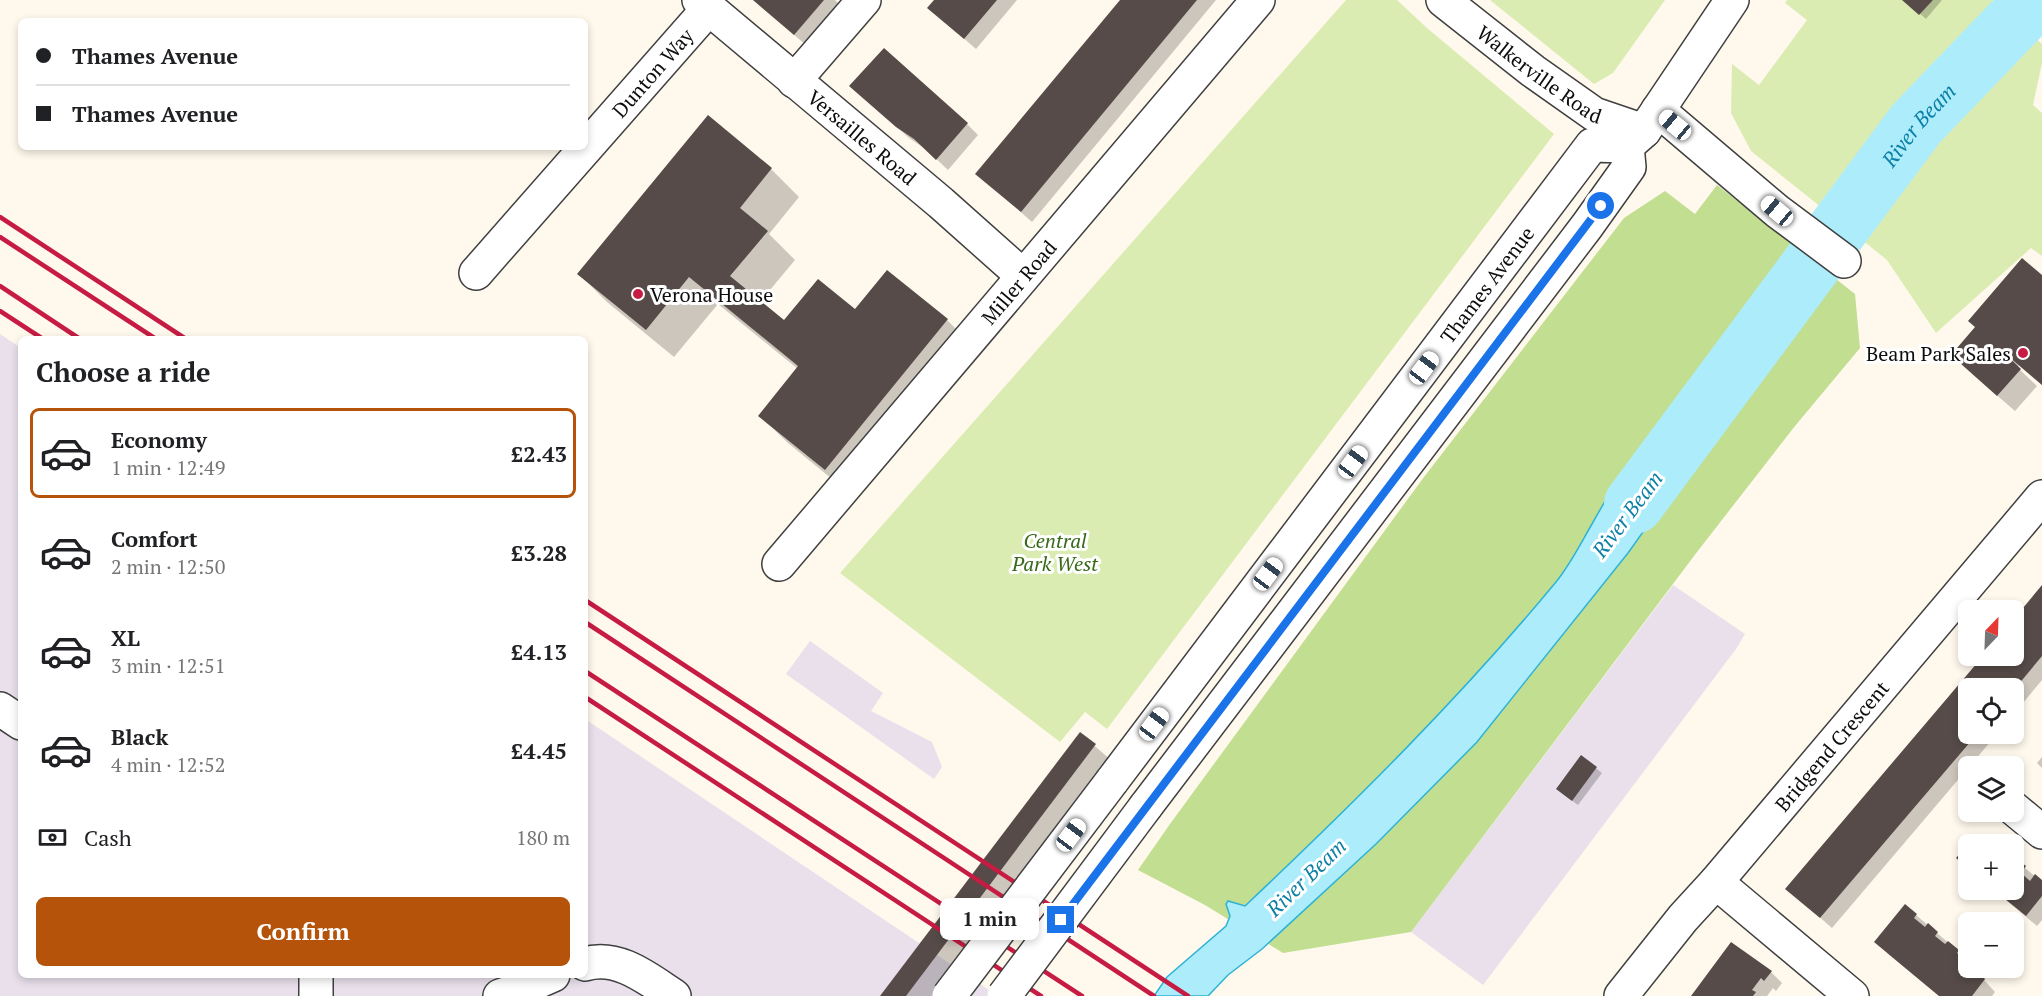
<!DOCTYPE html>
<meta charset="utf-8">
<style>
:root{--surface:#fff;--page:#f6f6f6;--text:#202124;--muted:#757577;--line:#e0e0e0;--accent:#b45309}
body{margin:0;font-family:"PT Serif",serif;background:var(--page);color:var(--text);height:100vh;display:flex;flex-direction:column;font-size:22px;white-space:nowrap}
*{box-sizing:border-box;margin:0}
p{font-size:20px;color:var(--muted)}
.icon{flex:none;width:33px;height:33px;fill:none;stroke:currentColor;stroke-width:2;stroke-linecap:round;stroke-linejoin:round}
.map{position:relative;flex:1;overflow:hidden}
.panel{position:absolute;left:18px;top:336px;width:570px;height:642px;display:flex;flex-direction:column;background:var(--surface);border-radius:9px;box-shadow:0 3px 9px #0003}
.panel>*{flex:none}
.top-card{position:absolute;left:18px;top:18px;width:570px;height:132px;border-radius:9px;box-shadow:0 3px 9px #0003;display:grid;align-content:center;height:132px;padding:0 18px;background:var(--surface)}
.needle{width:39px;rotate:23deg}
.controls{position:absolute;left:1958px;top:600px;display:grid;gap:12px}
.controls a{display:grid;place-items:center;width:66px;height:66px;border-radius:9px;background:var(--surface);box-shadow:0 3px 9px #0003;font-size:30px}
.end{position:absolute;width:27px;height:27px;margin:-14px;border:8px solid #1a73e8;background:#fff;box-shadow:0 0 0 3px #fff}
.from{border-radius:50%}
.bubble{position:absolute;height:42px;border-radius:9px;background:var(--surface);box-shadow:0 3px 9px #0003;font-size:20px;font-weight:800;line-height:42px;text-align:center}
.car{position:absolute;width:18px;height:36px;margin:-18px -9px;border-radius:8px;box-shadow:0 0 4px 2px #0007;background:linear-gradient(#fff 24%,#345 0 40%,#fff 0 76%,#345 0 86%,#fff 0)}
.top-card b{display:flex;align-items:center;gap:21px;height:57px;font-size:22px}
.top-card b+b{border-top:2px solid var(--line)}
.top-card i{width:15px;height:15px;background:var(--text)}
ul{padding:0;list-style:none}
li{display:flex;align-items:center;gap:18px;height:90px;margin:0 12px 9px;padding:0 6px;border:3px solid transparent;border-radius:9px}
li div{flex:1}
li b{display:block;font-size:22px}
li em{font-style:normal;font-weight:800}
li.on{border-color:var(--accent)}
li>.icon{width:54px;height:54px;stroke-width:1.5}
h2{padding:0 18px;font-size:27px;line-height:72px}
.pay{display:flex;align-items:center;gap:15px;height:66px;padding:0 18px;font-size:22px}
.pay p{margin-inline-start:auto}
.cta{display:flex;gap:12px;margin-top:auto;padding:12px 18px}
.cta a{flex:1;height:69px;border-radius:9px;background:var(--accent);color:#fff;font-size:24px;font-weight:800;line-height:69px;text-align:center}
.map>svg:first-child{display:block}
</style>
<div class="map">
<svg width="2042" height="996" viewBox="0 0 2042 996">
<rect width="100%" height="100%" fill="#fff8ec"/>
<g fill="#e9e0ec">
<path d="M0,334L21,348V975H585V719L998,996H0Z"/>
<path d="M1673,585L1745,634L1736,649L1483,985L1411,932Z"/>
<path d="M810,641L883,693L871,711L932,742L942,767L934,779L786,674Z"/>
</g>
<g fill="#dbecb3">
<path d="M1346,0H1397L1427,28L1554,134L1107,729L1085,712L1060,742L840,573Z"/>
<path d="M1490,0H1665L1613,73L1594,84Z"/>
<path d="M1787,0H1992L2042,44V63L2033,105L2042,113V256L2031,248L1936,333L1887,260L1751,151L1731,113L1732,64L1759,85L1807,20L1785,3Z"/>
</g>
<path fill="#c2de91" d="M1717,185L1855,294L1860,348L1795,426L1697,552L1411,932L1283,953L1205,905L1138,870L1170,824L1424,477L1624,218L1665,191L1695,214Z"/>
<path fill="#adecfb" stroke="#2eb3d7" stroke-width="1.5" d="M1665,427L1703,448L1628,553L1477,742L1376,844L1262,949L1228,975L1208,996H1154L1167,977L1226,926L1230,916L1226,904L1228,901L1245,906C1354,803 1460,698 1556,582C1570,565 1581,543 1592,524C1613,486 1632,456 1665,427Z"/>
<g fill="#0003">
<path d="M753,0H835L840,5L806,45Z"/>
<path d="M936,0H1017L976,49L929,8Z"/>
<path d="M1122,0H1216L1032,222L977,174Z"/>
<path d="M1904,0H1942L1926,19Z"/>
<path d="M863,97L967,124L978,135L948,170L927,150L909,138Z"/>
<path d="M708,117L771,169L799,197L769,234L795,260L760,302L784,322L856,311L887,272L947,320L975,348L854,497L788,443L760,416L798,369L718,304L674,357L607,302L579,274Z"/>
<path d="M2042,277V385L2019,365L2017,367L2037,386L2015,411L1969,371Z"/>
<path d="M2042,588V680L2013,715V688H1968V734H1997L1832,928L1787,889L1985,656H2013V622Z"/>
<path d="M1081,734L1112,761L934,996H882Z"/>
<path d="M1582,757L1602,773L1578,805L1563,794Z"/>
<path d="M2042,757V768L2037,763Z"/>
<path d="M2013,858L2042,882V920L2037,926L1994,890H2013Z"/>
<path d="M1916,915L1958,951L1968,961V968H1978L1987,976L1984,980L1995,992L1992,996H1939L1887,953Z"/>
<path d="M1771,972L1782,983L1776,991L1773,988L1767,996H1693Z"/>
</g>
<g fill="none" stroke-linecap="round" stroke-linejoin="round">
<path stroke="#adecfb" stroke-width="60" id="s1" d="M1634,504L1916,124L2035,0"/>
</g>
<g fill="#564b48">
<path d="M753,0H824L794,35Z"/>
<path d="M934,0H997L964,39L927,8Z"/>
<path d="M1120,0H1197L1021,212L975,174Z"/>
<path d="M1902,0H1933L1919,15Z"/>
<path d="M884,48L968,123L936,160L914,139L896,127L849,86Z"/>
<path d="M708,115L772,168L740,208L768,231L730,276L784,320L818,279L855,309L887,270L948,319L825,470L758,416L798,366L689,277L646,330L577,274Z"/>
<path d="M2022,258L2042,275V385L2001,350L2021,369L1997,396L1951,355L1975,327L1968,321Z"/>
<path d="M2042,585V656L2013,691V688H1968V734H1977L1820,918L1785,889L1983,656H2013V620Z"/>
<path d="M1080,732L1096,744L906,996H880Z"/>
<path d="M1581,755L1597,767L1572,801L1556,789Z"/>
<path d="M1976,835L1985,842L1990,836L1999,844H1968V868L1956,858Z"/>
<path d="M2013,856L2026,866L2021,873L2030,881L2035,874L2042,880V896L2026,916L1994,890H2013Z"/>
<path d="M1905,904L1917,914L1914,918L1925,927L1928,923L1938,932L1935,936L1945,944L1948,941L1959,950L1957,953L1966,961L1968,959V968H1974L1973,969L1985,979L1972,996H1939L1874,942Z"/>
<path d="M1731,942L1772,971L1764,981L1761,978L1752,990L1756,992L1753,996H1691Z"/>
</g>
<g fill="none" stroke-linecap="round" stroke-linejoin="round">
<defs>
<g id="minor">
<path id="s2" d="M699,0L941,203L1023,276"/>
<path id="s3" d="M1443,0L1533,71L1594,114L1644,131"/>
<path d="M794,81L864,0"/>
<path d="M1658,110L1777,211L1844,261"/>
<path id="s4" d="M476,273L709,8"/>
<path id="s5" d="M779,564L1258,0"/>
<path d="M0,709L21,723"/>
<path id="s6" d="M1112,781L1592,145L1627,146L1644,131L1732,0"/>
<path d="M1146,806L1587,226L1629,167L1627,146"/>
<path d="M2013,808L2042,832"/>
<path d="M1716,882L1852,996"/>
<path d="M585,964C618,954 648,979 674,996"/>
<path d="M316,975V996"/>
<path d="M500,996L521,989L553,975"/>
<path id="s7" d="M1621,996L1683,918L1716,882L2042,497"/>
</g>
</defs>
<use href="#minor" stroke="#404040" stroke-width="36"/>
<use href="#minor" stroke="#fff" stroke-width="33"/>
<g stroke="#c61b43" stroke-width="4.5">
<path d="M0,217L186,339"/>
<path d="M0,237L156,339"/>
<path d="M0,286L80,339"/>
<path d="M0,311L43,339"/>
<path d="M585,600L1188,996"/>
<path d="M585,622L1154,996"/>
<path d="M585,671L1082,996"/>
<path d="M585,697L1041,996"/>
</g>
<defs>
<g id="minor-bridge">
<path d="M949,996L1112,781"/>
<path d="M1004,996L1146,806"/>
</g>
</defs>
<use href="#minor-bridge" stroke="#404040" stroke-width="36" stroke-linecap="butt"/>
<use href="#minor-bridge" stroke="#fff" stroke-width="33"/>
</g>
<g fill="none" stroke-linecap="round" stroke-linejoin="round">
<path stroke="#1a73e8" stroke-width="8" d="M1061,920L1601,206"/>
</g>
<g fill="#c61b43" stroke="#fff" stroke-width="2">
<circle cx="638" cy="294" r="6"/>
<circle cx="2023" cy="353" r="6"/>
</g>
<g text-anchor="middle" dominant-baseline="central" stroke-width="6" stroke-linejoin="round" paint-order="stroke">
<g font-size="20" fill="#0d0d0d" stroke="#fff">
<text stroke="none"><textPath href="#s3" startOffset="122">Walkerville Road</textPath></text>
<text stroke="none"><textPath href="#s4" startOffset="267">Dunton Way</textPath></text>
<text stroke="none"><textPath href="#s2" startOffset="213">Versailles Road</textPath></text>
<text stroke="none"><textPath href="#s5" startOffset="370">Miller Road</textPath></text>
<text stroke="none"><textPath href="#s6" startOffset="622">Thames Avenue</textPath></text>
<text stroke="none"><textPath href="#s7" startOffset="327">Bridgend Crescent</textPath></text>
</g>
<g font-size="20" fill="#0d0d0d" stroke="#fff" text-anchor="start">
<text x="650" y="294">Verona House</text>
<text x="2011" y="353" text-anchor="end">Beam Park Sales</text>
</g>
<g font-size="20" font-style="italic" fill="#386918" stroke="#fff">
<text x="1055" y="540">Central<tspan x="1055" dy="23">Park West</tspan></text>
</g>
<g font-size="21" font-style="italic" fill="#0d80a7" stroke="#fff">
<text stroke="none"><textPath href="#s1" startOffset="474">River Beam</textPath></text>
<text transform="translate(1627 514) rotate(-53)">River Beam</text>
<text transform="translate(1306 877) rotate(-44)">River Beam</text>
</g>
</g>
</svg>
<div class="controls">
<a><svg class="needle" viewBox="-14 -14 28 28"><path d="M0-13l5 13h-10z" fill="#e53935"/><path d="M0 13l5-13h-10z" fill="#757577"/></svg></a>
<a><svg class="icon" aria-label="locate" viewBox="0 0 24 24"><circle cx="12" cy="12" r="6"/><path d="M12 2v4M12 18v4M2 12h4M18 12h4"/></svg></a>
<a><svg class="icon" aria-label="layers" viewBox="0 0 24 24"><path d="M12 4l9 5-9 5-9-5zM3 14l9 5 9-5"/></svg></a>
<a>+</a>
<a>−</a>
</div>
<i class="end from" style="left:1601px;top:206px"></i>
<i class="end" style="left:1061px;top:920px"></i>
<div class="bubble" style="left:940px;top:898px;width:99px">1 min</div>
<i class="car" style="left:1675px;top:125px;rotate:310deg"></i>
<i class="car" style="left:1777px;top:211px;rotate:310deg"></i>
<i class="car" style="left:1424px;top:368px;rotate:37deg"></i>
<i class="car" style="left:1353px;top:462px;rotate:37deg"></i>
<i class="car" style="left:1268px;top:574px;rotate:37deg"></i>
<i class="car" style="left:1154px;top:724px;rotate:37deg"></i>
<i class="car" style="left:1071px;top:835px;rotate:37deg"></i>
<div class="top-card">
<b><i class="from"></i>Thames Avenue</b>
<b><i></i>Thames Avenue</b>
</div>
<section class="panel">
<h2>Choose a ride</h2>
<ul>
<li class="on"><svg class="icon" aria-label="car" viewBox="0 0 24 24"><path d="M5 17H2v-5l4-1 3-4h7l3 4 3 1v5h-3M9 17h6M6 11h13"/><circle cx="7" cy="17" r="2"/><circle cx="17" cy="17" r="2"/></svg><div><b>Economy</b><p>1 min · 12:49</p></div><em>£2.43</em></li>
<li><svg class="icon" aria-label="car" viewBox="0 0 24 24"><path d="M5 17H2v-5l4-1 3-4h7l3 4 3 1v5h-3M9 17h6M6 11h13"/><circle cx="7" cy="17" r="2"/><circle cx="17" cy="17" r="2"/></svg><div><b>Comfort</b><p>2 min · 12:50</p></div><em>£3.28</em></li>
<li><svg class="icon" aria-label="car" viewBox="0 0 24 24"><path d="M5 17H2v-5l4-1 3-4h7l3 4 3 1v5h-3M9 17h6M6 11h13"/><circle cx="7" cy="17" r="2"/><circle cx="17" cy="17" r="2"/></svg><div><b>XL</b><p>3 min · 12:51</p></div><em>£4.13</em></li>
<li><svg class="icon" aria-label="car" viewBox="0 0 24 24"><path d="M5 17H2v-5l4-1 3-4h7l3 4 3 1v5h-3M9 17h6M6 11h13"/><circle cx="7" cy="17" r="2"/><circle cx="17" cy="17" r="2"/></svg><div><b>Black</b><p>4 min · 12:52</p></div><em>£4.45</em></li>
</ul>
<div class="pay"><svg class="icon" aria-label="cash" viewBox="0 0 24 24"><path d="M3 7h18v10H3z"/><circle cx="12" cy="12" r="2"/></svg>Cash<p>180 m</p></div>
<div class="cta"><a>Confirm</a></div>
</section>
</div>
